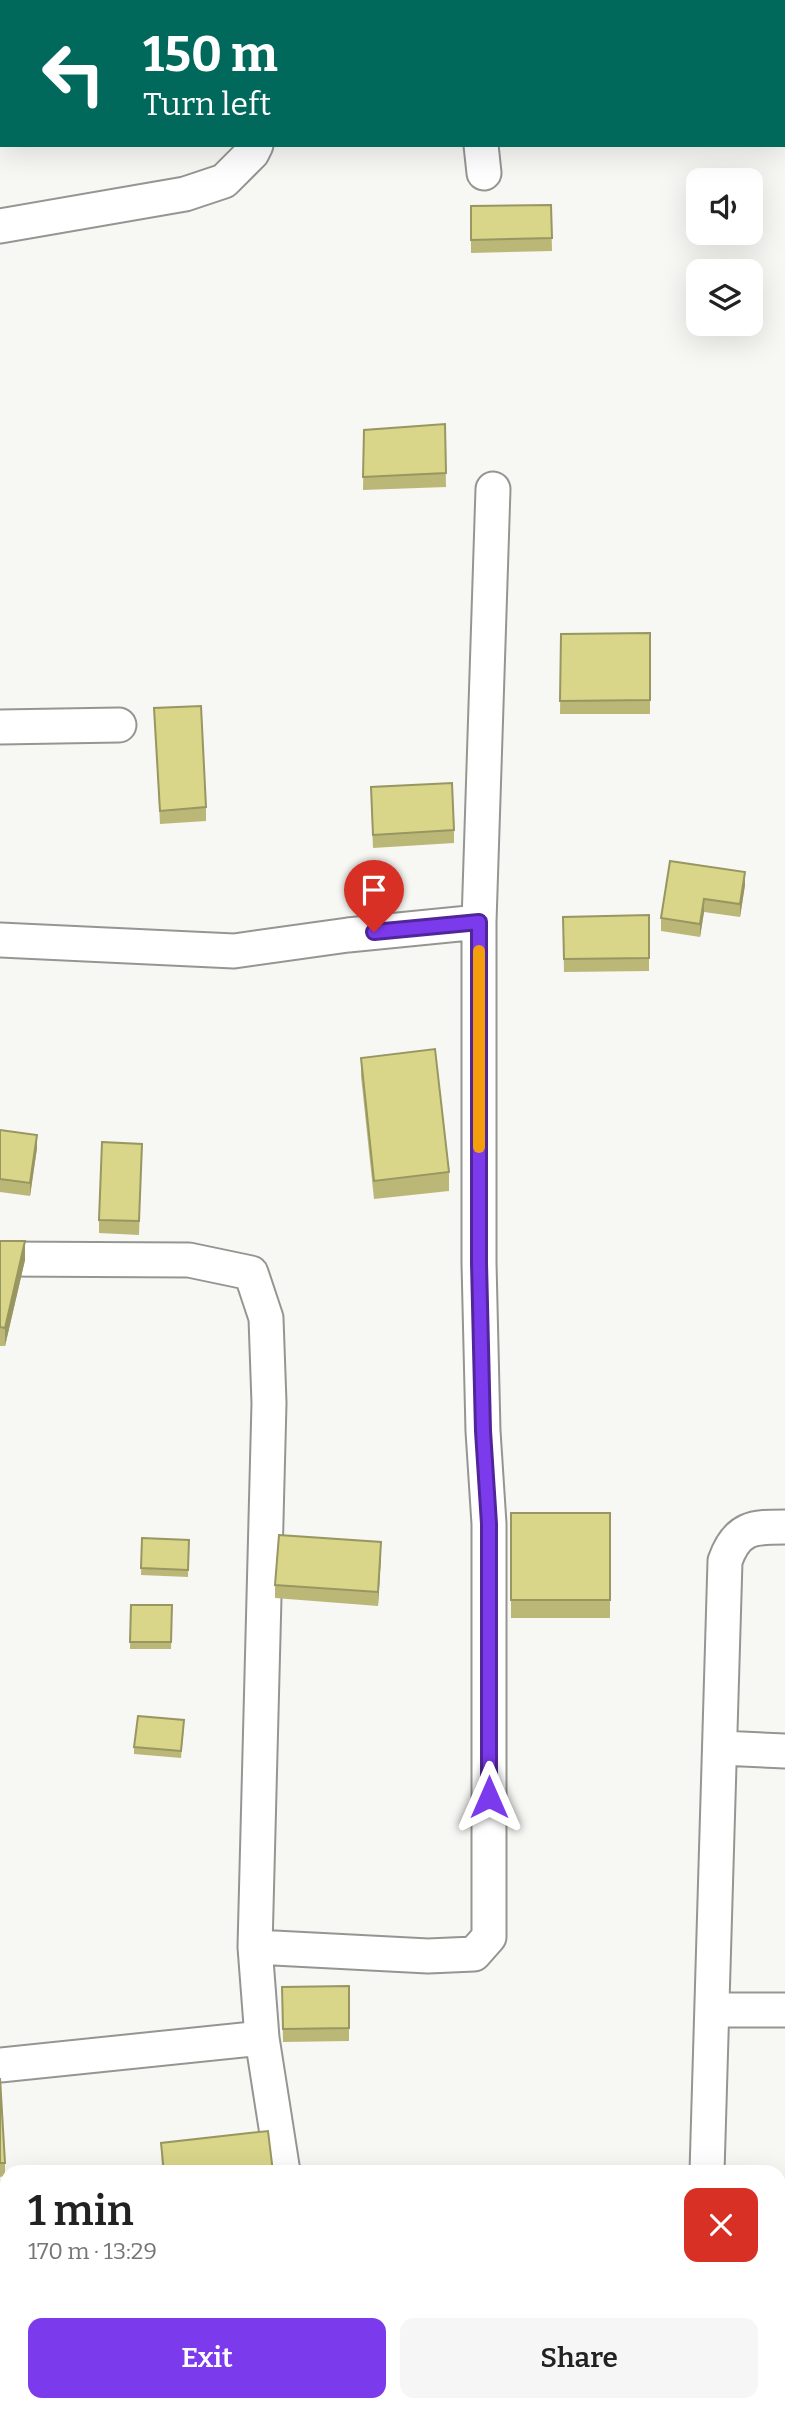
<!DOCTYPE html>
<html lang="en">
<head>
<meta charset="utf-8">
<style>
	body { margin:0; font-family:Bitter,serif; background:#f6f6f6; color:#222; height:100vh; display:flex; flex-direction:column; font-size:26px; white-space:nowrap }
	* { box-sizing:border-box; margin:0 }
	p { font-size:23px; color:#767676 }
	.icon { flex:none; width:38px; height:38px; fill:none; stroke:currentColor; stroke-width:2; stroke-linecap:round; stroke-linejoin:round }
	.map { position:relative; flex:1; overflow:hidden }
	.panel { position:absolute; left:0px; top:2165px; width:786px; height:247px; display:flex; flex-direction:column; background:#fff; border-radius:21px 21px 0 0; box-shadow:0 7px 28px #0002 }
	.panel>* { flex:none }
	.banner { position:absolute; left:0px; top:0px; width:786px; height:147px; box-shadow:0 7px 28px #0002; background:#00695c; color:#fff; overflow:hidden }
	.fabs { position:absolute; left:686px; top:168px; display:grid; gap:14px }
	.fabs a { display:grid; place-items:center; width:77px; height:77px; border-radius:14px; background:#fff; box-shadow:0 7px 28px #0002; font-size:35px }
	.pin { position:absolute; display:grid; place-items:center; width:60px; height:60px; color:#fff; margin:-72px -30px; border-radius:50% 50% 50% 0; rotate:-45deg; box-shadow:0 0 7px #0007 }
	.pin .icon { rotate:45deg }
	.me { position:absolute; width:77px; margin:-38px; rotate:0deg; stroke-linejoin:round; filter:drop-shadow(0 0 5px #0008) }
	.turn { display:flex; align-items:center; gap:24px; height:147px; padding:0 28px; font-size:32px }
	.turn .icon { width:91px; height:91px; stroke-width:2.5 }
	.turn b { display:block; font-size:49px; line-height:60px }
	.round { display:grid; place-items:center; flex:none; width:74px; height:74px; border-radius:14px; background:#f6f6f6 }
	.summary { display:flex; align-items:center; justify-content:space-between; height:119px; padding:0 28px }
	h1 { font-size:42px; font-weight:600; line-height:52px }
	.cta { display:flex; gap:14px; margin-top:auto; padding:14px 28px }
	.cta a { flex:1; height:80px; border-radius:14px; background:#7c3aed; color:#fff; font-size:28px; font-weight:600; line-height:80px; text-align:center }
	.cta a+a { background:#f6f6f6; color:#222 }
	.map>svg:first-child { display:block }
</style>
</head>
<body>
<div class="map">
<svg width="785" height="2411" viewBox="0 0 785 2411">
	<rect width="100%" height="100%" fill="#f7f7f3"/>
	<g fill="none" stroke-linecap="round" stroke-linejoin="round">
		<!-- lane casing -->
		<g stroke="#959592" stroke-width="19">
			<path id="lane" d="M0,52L2,51"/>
		</g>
		<!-- street casing -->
		<g stroke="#959592" stroke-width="37">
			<path id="street" d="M464,0L465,2
				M392,2L393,0
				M481,145L484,173
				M0,226L185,194L224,181L252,153L256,145
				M0,727L119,725
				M0,940L234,951L348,935L479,922
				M0,1259L189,1260L251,1273L266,1318L269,1403L255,1947L262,2038L283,2172
				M720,1748L785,1751
				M255,1947L428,1956L474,1954L489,1937V1524L483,1431L479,1263V922L493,489
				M713,2010H785
				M0,2065L262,2038
				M707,2172L725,1561C737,1527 753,1527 785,1527
				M779,2280L785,2281
				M0,2297L7,2295
				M702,2411V2404"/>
		</g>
		<!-- lane -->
		<use href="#lane" stroke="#fff" stroke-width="16"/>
		<!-- street -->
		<use href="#street" stroke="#fff" stroke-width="33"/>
	</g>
	<!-- wall -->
	<path fill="#bbb877" d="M551,205L552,251L471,253V206Z
		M445,424L446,487L363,490L364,430Z
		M650,633V714H560L561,634Z
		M154,708L206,807V821L160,824Z
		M371,800L454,830V843L373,848Z
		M670,861L745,885L740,917L704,912L700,937L661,931V918Z
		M649,915V971L564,972L563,917Z
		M361,1058L449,1172V1191L374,1199L361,1076Z
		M0,1130L37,1148L30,1196L0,1192Z
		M142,1144L139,1235L99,1233V1220Z
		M0,1241L25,1260L5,1346H0Z
		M511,1513H610V1618H511Z
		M142,1538L189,1540L188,1577L141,1575Z
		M381,1556L378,1606L275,1598V1585Z
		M131,1605H172L171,1649H130Z
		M184,1727L181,1758L134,1754V1747Z
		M349,1986V2041L283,2042L282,1987Z
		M0,2078L5,2163V2176L0,2177Z
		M161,2143L273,2172H162Z
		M0,2316L31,2404V2411H0Z
		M83,2404H130L83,2411Z"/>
	<!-- shaded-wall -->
	<path fill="#989661" d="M745,872V885L740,917V904Z
		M704,899V912L700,937V924Z
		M37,1135V1148L30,1196V1183Z
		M25,1241V1260L5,1346V1328Z
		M381,1542V1556L378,1606V1592Z"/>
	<!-- building -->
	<path fill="#d9d68a" stroke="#989661" stroke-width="2" d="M551,205L552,238L471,240V206Z
		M445,424L446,473L363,477L364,430Z
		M650,633V700L560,701L561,634Z
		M201,706L206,807L160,811L154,708Z
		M452,783L454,830L373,835L371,787Z
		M670,861L745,872L740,904L704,899L700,924L661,918Z
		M649,915V958L564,959L563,917Z
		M435,1049L449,1172L374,1181L361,1058Z
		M0,1130L37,1135L30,1183L0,1179Z
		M102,1142L142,1144L139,1221L99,1220Z
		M0,1241H25L5,1328L0,1327Z
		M511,1513H610V1600H511Z
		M279,1535L381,1542L378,1592L275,1585Z
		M142,1538L189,1540L188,1570L141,1568Z
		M131,1605H172L171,1642H130Z
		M138,1716L184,1720L181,1751L134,1747Z
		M349,1986V2028L283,2029L282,1987Z
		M0,2078L5,2163H0Z
		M268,2131L273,2172H164L161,2143Z
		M7,2315V2404H31V2407L0,2410V2316Z"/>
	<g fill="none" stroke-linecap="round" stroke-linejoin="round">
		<!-- route casing -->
		<g stroke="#51269a" stroke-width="18">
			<path id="route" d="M374,932L479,922V1263L483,1431L489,1524V1797"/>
		</g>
		<!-- route -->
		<use href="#route" stroke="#7c3aed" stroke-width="12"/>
		<!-- slow -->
		<path stroke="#f59e0b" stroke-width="12" d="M479,951V1147"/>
	</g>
</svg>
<div class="fabs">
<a><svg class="icon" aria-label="sound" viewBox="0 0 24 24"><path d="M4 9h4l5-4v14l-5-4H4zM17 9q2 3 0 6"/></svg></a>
<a><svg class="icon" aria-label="layers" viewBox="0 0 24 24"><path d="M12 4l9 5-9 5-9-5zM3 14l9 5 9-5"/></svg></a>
</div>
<div class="pin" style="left:374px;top:932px;background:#d93025"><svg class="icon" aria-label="arrive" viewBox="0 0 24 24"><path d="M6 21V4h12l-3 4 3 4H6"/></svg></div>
<svg class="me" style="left:489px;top:1797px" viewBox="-20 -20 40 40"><path d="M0-17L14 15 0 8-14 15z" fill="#7c3aed" stroke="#fff" stroke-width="4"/></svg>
<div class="banner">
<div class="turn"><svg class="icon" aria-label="left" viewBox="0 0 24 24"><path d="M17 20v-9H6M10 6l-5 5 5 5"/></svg><div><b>150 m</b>Turn left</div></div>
</div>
<section class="panel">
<div class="summary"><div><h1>1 min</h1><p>170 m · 13:29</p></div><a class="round" style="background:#d93025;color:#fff"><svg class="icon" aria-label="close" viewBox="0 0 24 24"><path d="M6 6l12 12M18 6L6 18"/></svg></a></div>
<div class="cta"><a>Exit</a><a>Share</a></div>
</section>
</div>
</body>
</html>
